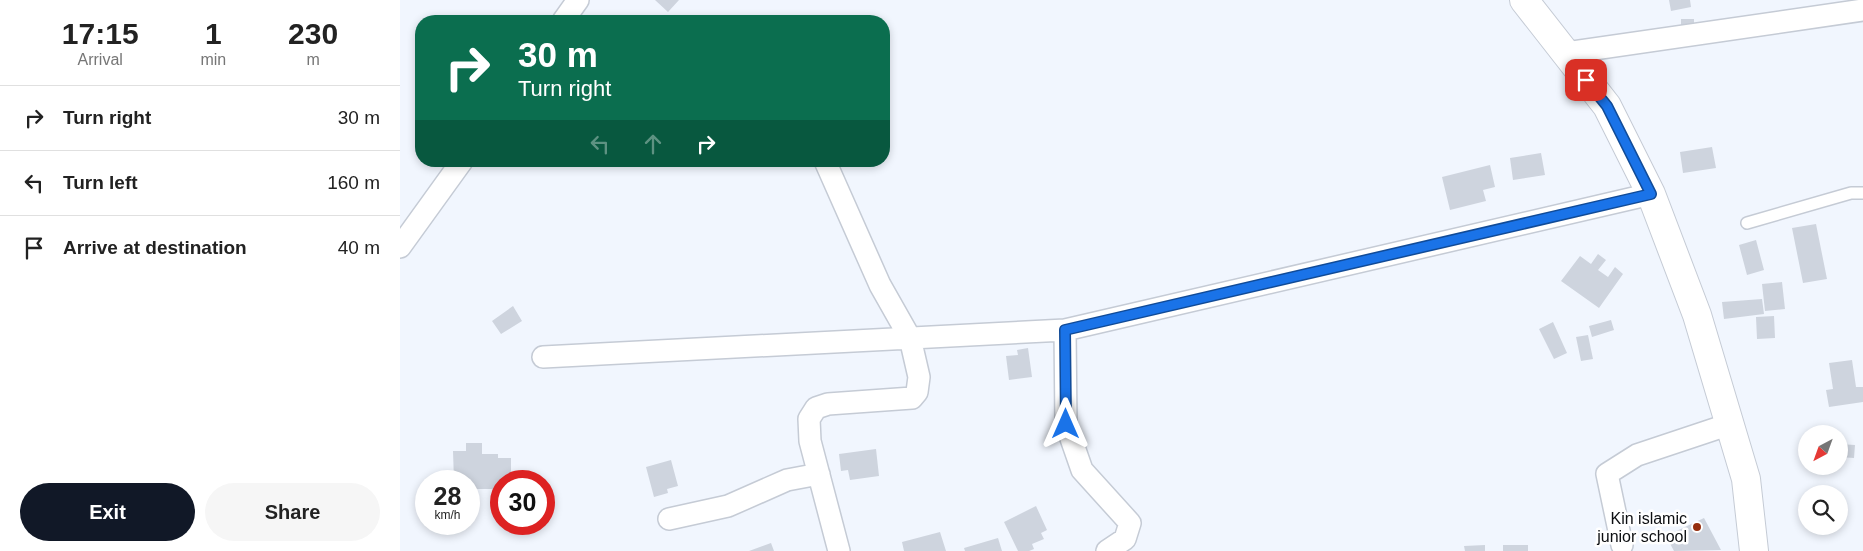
<!DOCTYPE html>
<html lang="en">
<head>
<meta charset="utf-8">
<style>
	body { margin:0; font-family:Arial,sans-serif; background:#f6f6f6; color:#222; height:100vh; display:flex; flex-direction:column; font-size:19px; white-space:nowrap }
	* { box-sizing:border-box; margin:0 }
	p { font-size:16px; color:#767676 }
	.icon { flex:none; width:28px; height:28px; fill:none; stroke:currentColor; stroke-width:2; stroke-linecap:round; stroke-linejoin:round }
	.map { position:relative; flex:1; overflow:hidden }
	.details { display:flex; flex-direction:column; background:#fff; width:400px }
	.details>* { flex:none }
	.banner { position:absolute; left:15px; top:15px; width:475px; height:152px; border-radius:20px; box-shadow:0 2px 8px #0003; background:#0b6e4f; color:#fff; overflow:hidden }
	.needle { width:32px; rotate:221deg }
	.tools { position:absolute; left:1398px; top:425px; display:grid; gap:10px }
	.tools a { display:grid; place-items:center; width:50px; height:50px; border-radius:50%; background:#fff; box-shadow:0 2px 8px #0003; font-size:25px }
	.speed { position:absolute; left:15px; top:470px; display:flex; gap:10px; font-size:25px; font-weight:700; text-align:center }
	.speed>* { display:grid; place-content:center; width:65px; height:65px; border-radius:50%; background:#fff; box-shadow:0 2px 8px #0003; line-height:1 }
	.speed small { font-size:12px; font-weight:400 }
	.speed .limit { border:8px solid #d22; background:#fff; color:#111 }
	.pin { position:absolute; display:grid; place-items:center; width:42px; height:42px; color:#fff; margin:-21px; border-radius:10px; box-shadow:0 2px 8px #0006 }
	.me { position:absolute; width:55px; margin:-28px; rotate:0deg; stroke-linejoin:round; filter:drop-shadow(0 0 4px #0008) }
	.turn { display:flex; align-items:center; gap:18px; height:105px; padding:0 20px; font-size:22px }
	.turn .icon { width:65px; height:65px; stroke-width:2.5 }
	.turn b { display:block; font-size:35px; line-height:42px }
	.lanes { display:flex; align-items:center; height:48px; padding:0 20px; background:#0003; justify-content:center; gap:25px; direction:ltr }
	.lanes .off { opacity:.35 }
	.eta { display:flex; justify-content:space-evenly; align-items:center; height:85px; text-align:center }
	.eta b { font-size:30px; font-weight:700; line-height:35px }
	.action { display:flex; gap:10px; margin-top:auto; padding:10px 20px }
	.action a { flex:1; height:58px; border-radius:30px; background:#111827; color:#fff; font-size:20px; font-weight:700; line-height:58px; text-align:center }
	.action a+a { background:#f6f6f6; color:#222 }
	ul { padding:0; list-style:none }
	li { display:flex; align-items:center; gap:15px; height:65px; padding:0 20px; border-top:1px solid #e0e0e0 }
	li div { flex:1 }
	li b { display:block; font-size:19px }
	li em { font-style:normal }
	main { display:flex; flex:1; min-height:0 }
	.map>svg:first-child { display:block }
</style>
</head>
<body>
<main>
<section class="details">
<div class="eta">
<div><b>17:15</b><p>Arrival</p></div>
<div><b>1</b><p>min</p></div>
<div><b>230</b><p>m</p></div>
</div>
<ul>
<li><svg class="icon" aria-label="right" viewBox="0 0 24 24"><path d="M7 20v-9h11M14 6l5 5-5 5"/></svg><div><b>Turn right</b></div><em>30 m</em></li>
<li><svg class="icon" aria-label="left" viewBox="0 0 24 24"><path d="M17 20v-9H6M10 6l-5 5 5 5"/></svg><div><b>Turn left</b></div><em>160 m</em></li>
<li><svg class="icon" aria-label="arrive" viewBox="0 0 24 24"><path d="M6 21V4h12l-3 4 3 4H6"/></svg><div><b>Arrive at destination</b></div><em>40 m</em></li>
</ul>
<div class="action"><a>Exit</a><a>Share</a></div>
</section>
<div class="map">
<svg width="1463" height="551" viewBox="0 0 1463 551">
	<rect width="100%" height="100%" fill="#f1f6fe"/>
	<!-- building -->
	<path fill="#ced4de" d="M255,0H279L268,12Z
		M1269,0H1290L1291,7L1271,11Z
		M1281,19H1294V30H1281Z
		M1312,147L1316,168L1283,173L1280,152Z
		M1141,153L1145,175L1113,180L1110,158Z
		M1090,165L1095,187L1083,190L1086,201L1050,210L1042,177Z
		M1416,224L1427,279L1403,283L1392,228Z
		M1356,240L1364,270L1347,275L1339,245Z
		M1198,254L1206,260L1198,270L1208,277L1215,267L1223,274L1199,308L1161,281L1180,256L1191,264Z
		M1382,282L1385,309L1365,311L1362,284Z
		M1362,299L1364,314L1324,319L1322,302Z
		M113,306L122,321L101,334L92,321Z
		M1374,316L1375,338L1357,339L1356,317Z
		M1211,320L1214,330L1192,337L1189,326Z
		M1153,322L1167,353L1154,359L1139,329Z
		M1188,335L1193,359L1181,361L1176,337Z
		M628,348L632,377L609,380L606,356L618,355L617,350Z
		M1452,360L1456,387H1463V402L1429,407L1426,390L1433,389L1429,363Z
		M66,443H82V454H98V458H111V481H101V489H69V481H54L53,451H66Z
		M1439,444L1455,445L1454,458L1439,457Z
		M476,449L479,476L450,480L448,470L441,471L439,454Z
		M271,460L278,486L267,489L268,493L254,497L246,467Z
		M636,506L647,530L641,533L644,539L632,544L634,549L629,551H618L604,522Z
		M1304,518L1321,550L1274,551L1266,536Z
		M540,532L546,551H504L502,542Z
		M598,538L602,551H565L564,548Z
		M371,543L374,551H349Z
		M1085,545V551H1065L1064,546Z
		M1103,545H1128V551H1103Z"/>
	<g fill="none" stroke-linecap="round" stroke-linejoin="round">
		<!-- lane casing -->
		<g stroke="#c5cbd5" stroke-width="14">
			<path id="lane" d="M1347,223L1451,193H1463"/>
		</g>
		<!-- street casing -->
		<g stroke="#c5cbd5" stroke-width="24">
			<path id="street" d="M163,21L178,0
				M1166,53L1463,10
				M425,161L480,285L510,338L519,377L517,392L512,398L428,404L416,408L409,419L410,441L439,551
				M0,247L62,161
				M665,330L666,424L682,470L730,523L725,539L707,551
				M143,357L665,330L1251,194
				M269,519L328,506L387,480L419,474
				M1222,545L1207,474L1237,455L1330,424"/>
		</g>
		<!-- secondary casing -->
		<g stroke="#c5cbd5" stroke-width="30">
			<path id="secondary" d="M1124,0L1207,106L1251,194L1297,315L1346,479L1354,551"/>
		</g>
		<!-- lane -->
		<use href="#lane" stroke="#fff" stroke-width="11"/>
		<!-- street -->
		<use href="#street" stroke="#fff" stroke-width="21"/>
		<!-- secondary -->
		<use href="#secondary" stroke="#fff" stroke-width="28"/>
	</g>
	<g fill="none" stroke-linecap="round" stroke-linejoin="round">
		<!-- route casing -->
		<g stroke="#114b97" stroke-width="12">
			<path id="route" d="M666,424L665,330L1251,194L1207,106L1186,80"/>
		</g>
		<!-- route -->
		<use href="#route" stroke="#1a73e8" stroke-width="9"/>
	</g>
	<!-- markers -->
	<circle fill="#952d0e" stroke="#fff" stroke-width="2" cx="1297" cy="527" r="5"/>
	<g text-anchor="middle" stroke-width="5" stroke-linejoin="round" paint-order="stroke">
		<!-- poi labels -->
		<g font-size="16" fill="#0c0e11" stroke="#fff" text-anchor="end">
			<text x="1287" y="524">Kin islamic<tspan x="1287" dy="18">junior school</tspan></text>
		</g>
	</g>
</svg>
<div class="tools">
<a><svg class="needle" viewBox="-14 -14 28 28"><path d="M0-13l5 13h-10z" fill="#e53935"/><path d="M0 13l5-13h-10z" fill="#767676"/></svg></a>
<a><svg class="icon" aria-label="search" viewBox="0 0 24 24"><circle cx="10" cy="10" r="6"/><path d="M15 15l6 6"/></svg></a>
</div>
<div class="speed"><div>28<small>km/h</small></div><div class="limit">30</div></div>
<div class="pin" style="left:1186px;top:80px;background:#d93025"><svg class="icon" aria-label="arrive" viewBox="0 0 24 24"><path d="M6 21V4h12l-3 4 3 4H6"/></svg></div>
<svg class="me" style="left:666px;top:424px" viewBox="-20 -20 40 40"><path d="M0-17L14 15 0 8-14 15z" fill="#1a73e8" stroke="#fff" stroke-width="4"/></svg>
<div class="banner">
<div class="turn"><svg class="icon" aria-label="right" viewBox="0 0 24 24"><path d="M7 20v-9h11M14 6l5 5-5 5"/></svg><div><b>30 m</b>Turn right</div></div>
<div class="lanes"><svg class="icon off" aria-label="left" viewBox="0 0 24 24"><path d="M17 20v-9H6M10 6l-5 5 5 5"/></svg><svg class="icon off" aria-label="ahead" viewBox="0 0 24 24"><path d="M12 20V5M6 11l6-6 6 6"/></svg><svg class="icon" aria-label="right" viewBox="0 0 24 24"><path d="M7 20v-9h11M14 6l5 5-5 5"/></svg></div>
</div>
</div>
</main>
</body>
</html>
